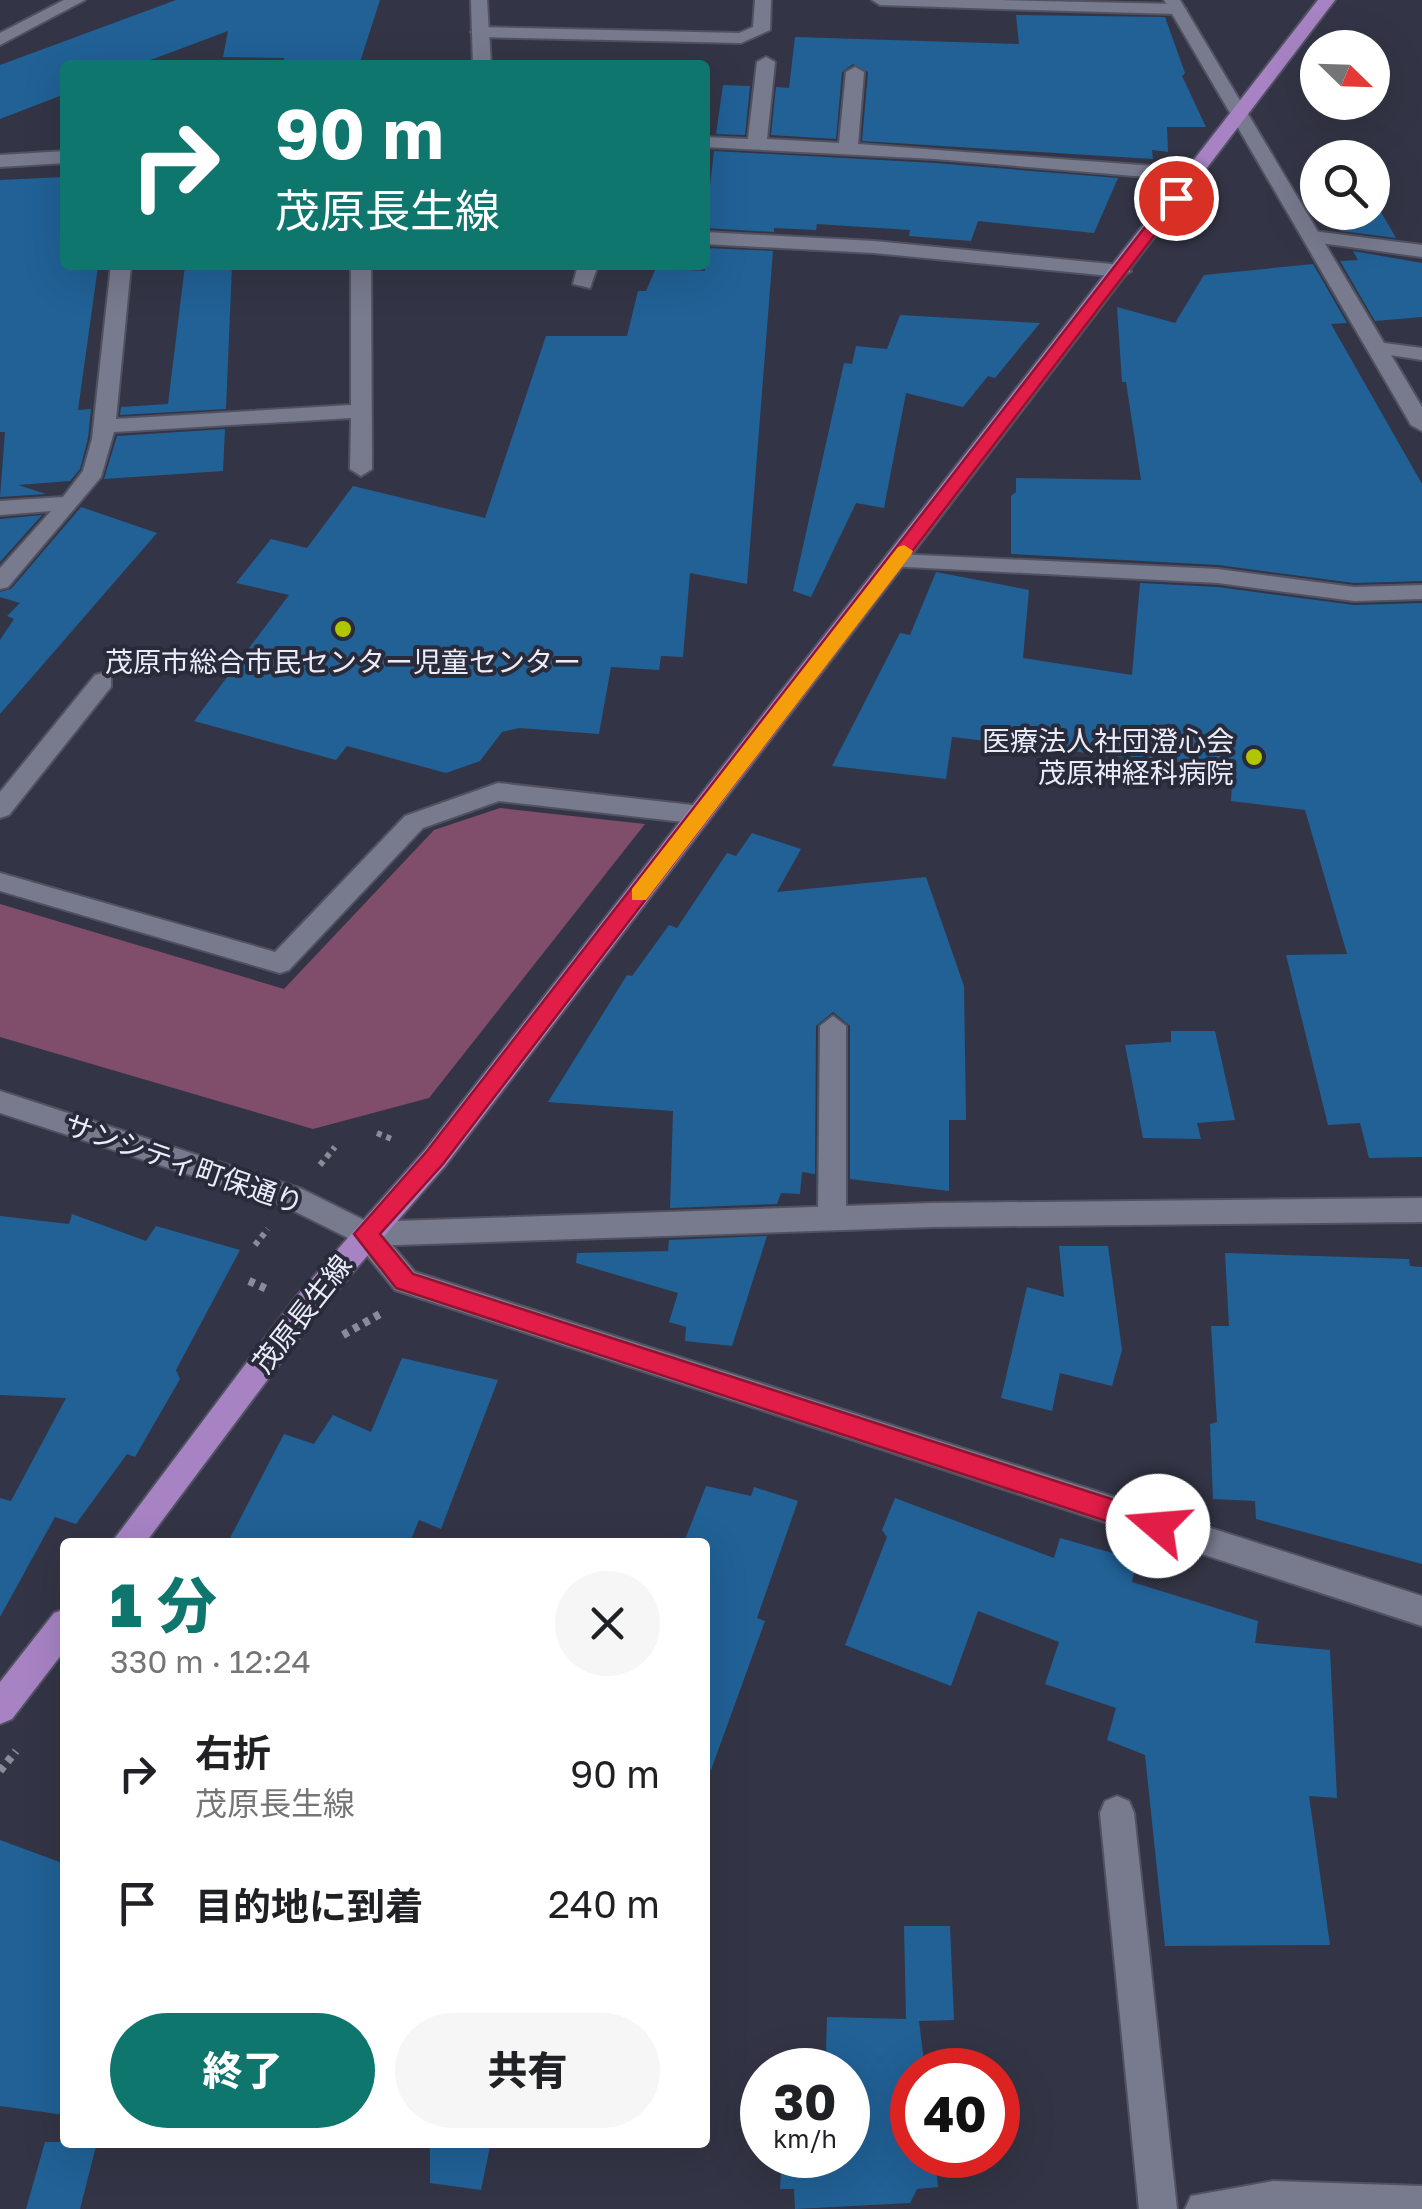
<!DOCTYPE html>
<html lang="ja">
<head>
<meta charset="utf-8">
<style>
	body { margin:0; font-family:"Golos Text","Noto Sans JP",sans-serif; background:#f6f6f6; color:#202124; height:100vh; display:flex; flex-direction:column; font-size:38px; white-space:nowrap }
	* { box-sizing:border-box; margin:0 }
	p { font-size:32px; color:#757577 }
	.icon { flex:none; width:55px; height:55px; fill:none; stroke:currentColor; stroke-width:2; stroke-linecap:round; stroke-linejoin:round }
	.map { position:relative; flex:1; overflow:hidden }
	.side { position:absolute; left:60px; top:1538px; width:650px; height:610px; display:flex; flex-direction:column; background:#fff; border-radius:10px; box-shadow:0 10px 40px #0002 }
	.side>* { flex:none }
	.banner { position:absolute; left:60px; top:60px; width:650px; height:210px; border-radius:10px; box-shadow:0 10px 40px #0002; background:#0f766e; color:#fff; overflow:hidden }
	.needle { width:65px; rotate:113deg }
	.buttons { position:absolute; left:1300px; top:30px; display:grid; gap:20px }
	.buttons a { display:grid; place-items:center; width:90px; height:90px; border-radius:50%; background:#fff; box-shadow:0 10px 40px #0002; font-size:50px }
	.speed { position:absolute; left:740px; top:2048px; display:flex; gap:20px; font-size:50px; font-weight:700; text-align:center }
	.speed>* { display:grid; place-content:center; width:130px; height:130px; border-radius:50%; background:#fff; box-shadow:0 10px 40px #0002; line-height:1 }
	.speed small { font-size:25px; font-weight:400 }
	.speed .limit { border:15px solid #d22; background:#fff; color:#111 }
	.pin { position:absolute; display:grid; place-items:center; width:85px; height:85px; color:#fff; margin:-42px; border:5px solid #fff; border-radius:50%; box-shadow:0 2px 10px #0007 }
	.me { position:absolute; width:110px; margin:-55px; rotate:288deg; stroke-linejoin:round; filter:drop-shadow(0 0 8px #0008) }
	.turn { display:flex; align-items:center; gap:35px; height:210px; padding:0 50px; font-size:45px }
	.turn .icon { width:130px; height:130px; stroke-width:2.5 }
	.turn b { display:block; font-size:70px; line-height:85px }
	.round { display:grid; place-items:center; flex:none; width:105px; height:105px; border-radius:52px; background:#f6f6f6 }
	.head { display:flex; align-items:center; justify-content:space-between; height:170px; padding:0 50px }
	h1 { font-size:60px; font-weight:800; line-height:75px; color:#0f766e }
	.action { display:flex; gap:20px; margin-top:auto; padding:20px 50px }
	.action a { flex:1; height:115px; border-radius:60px; background:#0f766e; color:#fff; font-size:40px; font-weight:800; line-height:115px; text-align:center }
	.action a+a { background:#f6f6f6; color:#202124 }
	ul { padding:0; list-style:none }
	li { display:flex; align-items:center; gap:30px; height:130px; padding:0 50px }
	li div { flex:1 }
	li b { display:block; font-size:38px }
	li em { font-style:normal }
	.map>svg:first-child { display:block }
</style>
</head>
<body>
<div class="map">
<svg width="1422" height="2209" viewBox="0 0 1422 2209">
	<rect width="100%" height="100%" fill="#333546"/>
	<!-- green -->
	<path fill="#804e6b" d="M500,808L645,824L429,1098L313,1129L0,1037V904L284,989L434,830Z"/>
	<!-- building -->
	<path fill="#216196" d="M176,0H380L359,65H285L284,58L223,57L228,31L137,65H65V94L0,119V65Z
		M1016,15L1165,17L1185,73L1182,76L1206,127H1167L1168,152L1152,150L1153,159L862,141L868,72L853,64L842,72L836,139L771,135L776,87L789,88L795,37L1019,44Z
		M723,85L750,86L745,135L716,134Z
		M714,151L935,163L1118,178L1094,233L978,221L971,241L909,236L910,230L817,224L816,230L774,228V232L705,228Z
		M65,177V267L98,266L78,410L91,409L88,438L80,469L70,481L18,485L46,494L0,497L5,432H0V180Z
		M1331,212H1381L1396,238L1341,231Z
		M705,248L773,251L747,584L690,573L683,657L661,656L659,670L611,667L599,734L519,728L502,732L480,761L446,773L347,746L336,760L194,721L289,595L236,583L271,539L307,548L353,486L485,518L546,336H627L638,291H646L656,268L705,271Z
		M1353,251L1422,263V317L1375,321L1340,261L1358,260Z
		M1313,264L1347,323L1331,324L1422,484V581L1354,583L1218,565L1011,554V496L1016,492V478L1141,480L1126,382H1122L1117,307L1175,323L1204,275Z
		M185,265H232L226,409L120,415L121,407L168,404Z
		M900,315L1040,323L995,378L988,376L963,407L906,393L884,508L856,503L811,597L793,591L844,363L852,364L856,346L887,349Z
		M225,429L223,471L104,479L117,436Z
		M81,507L157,533L0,714V640L14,619L7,616L20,603L0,597V592L11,589Z
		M42,515L0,562V519Z
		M936,572L1029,590L1023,658L1132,675L1140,583L1218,587L1354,605L1422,603V1157L1369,1158L1360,1123L1328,1125L1286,955L1347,954L1305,810L1231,801L1232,782L1188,776V765L952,737L946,779L832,766L900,633L910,635Z
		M752,833L801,849L777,892L926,877L964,986L966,1120H949V1191L850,1179V1026L833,1012L816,1026L815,1174L802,1172L800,1194L781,1193L777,1204L670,1208L673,1111L548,1102L627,975L632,976L669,925L677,928L727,853L736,856Z
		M1171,1031H1215L1235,1120L1197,1123L1201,1139L1143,1138L1125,1045L1171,1042Z
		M72,1214L146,1241L156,1226L240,1250L176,1370L180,1379L135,1457L127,1454L76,1524L55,1517L0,1617V1498L11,1501L66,1398L0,1395V1216L69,1224Z
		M767,1236L732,1346L685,1341L686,1327L669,1322L678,1293L576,1263L577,1253L668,1251L669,1240Z
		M1059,1246H1108L1122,1350L1112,1386L1060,1373L1052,1411L1001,1398L1027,1287L1064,1297Z
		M1225,1253L1409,1259L1410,1266L1422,1267V1564L1256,1519L1255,1501L1213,1499L1210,1424L1217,1422L1211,1326H1229Z
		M402,1358L498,1380L441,1529L419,1520L410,1542H228L284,1434L314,1444L333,1415L371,1432Z
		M706,1486L751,1496L754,1487L798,1501L757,1618L765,1621L711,1770L705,1769V1542H684Z
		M895,1498L1054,1558L1060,1538L1137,1560L1132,1582L1258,1621L1255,1643L1330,1650L1337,1798L1309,1796L1330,1945L1165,1946L1145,1755L1107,1740L1116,1708L1045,1684L1059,1642L978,1611L951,1686L845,1645L887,1537L882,1530Z
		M0,1840L65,1864V2115L0,2106Z
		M904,1926H950L954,2020L919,2021L925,2070H912V2155H935L938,2187L917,2189L910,2203L795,2209L794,2189H780L782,2155H848V2070H786L787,2053L826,2054L827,2017L906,2019Z
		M45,2142H97L80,2209H26Z
		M430,2142H491L481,2190L430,2183Z"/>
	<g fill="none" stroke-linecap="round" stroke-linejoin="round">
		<!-- service casing -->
		<g stroke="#515261" stroke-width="4">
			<path id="service" d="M471,0H487L491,65H473Z
				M994,0L1177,4L1186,9L1177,14L1000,9L994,8Z
				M766,57L775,62L767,139L839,143L846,72L855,67L864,72L858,144L1194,169L1203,175L1194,181L935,159L705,147V137L748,139L757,62Z
				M578,265H598L590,288L573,284Z
				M1377,342L1422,348V360L1370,352L1367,348Z
				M896,554L1218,569L1354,587L1422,585V599L1354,601L1218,583L888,566V556Z
				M498,783L701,806L713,815L701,824L499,801L423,828L289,970L280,973L0,891V873L275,952L405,816Z
				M833,1016L846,1026V1218L842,1226H822L818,1218L820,1026Z"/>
		</g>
		<!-- minor casing -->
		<g stroke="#515261" stroke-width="4">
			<path id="minor" d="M64,0H85L0,45V33Z
				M755,0H771L770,30L741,43L480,37L471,32L480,27L739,33L753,27Z
				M872,0H1004L1008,4L1000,9L880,5Z
				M65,151V163L0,167V155Z
				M1313,231L1422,245V257L1306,241L1303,237Z
				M705,232L874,241L1121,265L1131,271L1121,277L874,253L705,244Z
				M111,265H131L116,419L351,405V265H371L372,469L361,476L350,469L351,418L114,432L101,477L8,587L0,589V568L51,511L0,515V501L63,497L83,471L92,439Z
				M103,673L111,675V687L9,815L0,818V792L95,675Z
				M1422,1198V1222L932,1227L366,1246L356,1242L352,1234L356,1226L366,1222L932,1203Z
				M1117,1796L1129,1801L1134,1813L1177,2209H1139L1100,1813L1105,1801Z
				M1273,2181L1422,2186V2209H1185L1191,2196Z"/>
		</g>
		<!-- tertiary casing -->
		<g stroke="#515261" stroke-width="4">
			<path id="tertiary" d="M1164,0H1180L1248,114L1245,118H1233Z
				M0,1091L302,1189L376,1226L415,1272L1422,1596V1626L395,1290L356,1242L282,1205L0,1113Z"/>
		</g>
		<!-- secondary casing -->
		<g stroke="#515261" stroke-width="4">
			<path id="secondary" d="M1239,109L1248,114L1422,407V431L1411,425L1230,114Z"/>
		</g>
		<!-- primary casing -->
		<g stroke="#515261" stroke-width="4">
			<path id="primary" d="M1318,0H1335L445,1166L316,1315L146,1542H112L296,1297L425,1150Z
				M65,1609V1650L12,1719L0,1724V1682L54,1613Z"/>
		</g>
		<!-- path-far1 -->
		<path stroke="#8a8c9a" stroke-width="6" stroke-dasharray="5 5" stroke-linecap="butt" d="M377,1133L394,1140
			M320,1165L335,1147
			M255,1245L268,1229"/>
		<!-- path -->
		<path stroke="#8a8c9a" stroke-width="8" stroke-dasharray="6 6" stroke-linecap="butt" d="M249,1281L267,1289
			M343,1335L380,1314
			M0,1771L16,1751"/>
		<!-- service -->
		<use href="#service" fill="#787b8e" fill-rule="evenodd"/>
		<!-- minor -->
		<use href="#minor" fill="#787b8e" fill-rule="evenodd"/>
		<!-- tertiary -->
		<use href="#tertiary" fill="#787b8e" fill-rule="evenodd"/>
		<!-- secondary -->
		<use href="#secondary" fill="#787b8e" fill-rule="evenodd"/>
		<!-- primary -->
		<use href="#primary" fill="#a783c4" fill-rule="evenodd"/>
	</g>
	<!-- route -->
	<path fill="#e11d48" stroke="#92132f" stroke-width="2.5" d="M1170,195L1183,198L443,1164L380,1234L413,1274L1158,1514L1167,1517L1171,1526L1167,1534L1158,1538L396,1288L354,1234L427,1151Z"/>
	<!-- slow -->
	<path fill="#f59e0b" d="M904,545L913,551L911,555L646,900H632V889L898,547Z"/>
	<!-- markers -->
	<g fill="#b1c500" stroke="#292b3b" stroke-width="4">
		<circle cx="343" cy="629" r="10"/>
		<circle cx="1254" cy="757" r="10"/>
	</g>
	<g text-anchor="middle" stroke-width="8" stroke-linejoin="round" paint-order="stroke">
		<!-- poi labels -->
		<g font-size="28" fill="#eaecf7" stroke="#292b3b">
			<text x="343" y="672">茂原市総合市民センター児童センター</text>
			<text x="1234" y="751" text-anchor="end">医療法人社団澄心会<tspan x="1234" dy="32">茂原神経科病院</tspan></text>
		</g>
		<!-- street labels -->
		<g font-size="28" fill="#eaecf7" stroke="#292b3b">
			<text transform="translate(184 1164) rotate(19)" y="10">サンシティ町保通り</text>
			<text transform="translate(302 1314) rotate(-52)" y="10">茂原長生線</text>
		</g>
	</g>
</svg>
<div class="buttons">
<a><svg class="needle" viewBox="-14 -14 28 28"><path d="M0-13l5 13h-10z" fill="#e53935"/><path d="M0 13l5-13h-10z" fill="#757577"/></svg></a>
<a><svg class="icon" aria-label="search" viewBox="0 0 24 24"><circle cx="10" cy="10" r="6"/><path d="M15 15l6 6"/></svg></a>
</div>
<div class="speed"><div>30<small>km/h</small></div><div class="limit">40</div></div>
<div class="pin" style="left:1176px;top:198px;background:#d93025"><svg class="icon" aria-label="arrive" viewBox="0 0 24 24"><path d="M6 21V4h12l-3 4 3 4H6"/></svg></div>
<svg class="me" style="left:1158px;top:1526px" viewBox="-20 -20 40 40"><circle r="19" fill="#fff"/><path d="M0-13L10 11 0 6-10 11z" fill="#e11d48"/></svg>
<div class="banner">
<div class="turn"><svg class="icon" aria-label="right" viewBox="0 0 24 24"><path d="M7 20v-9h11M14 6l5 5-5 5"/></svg><div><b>90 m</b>茂原長生線</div></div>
</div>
<section class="side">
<div class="head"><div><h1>1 分</h1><p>330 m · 12:24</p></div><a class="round"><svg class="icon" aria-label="close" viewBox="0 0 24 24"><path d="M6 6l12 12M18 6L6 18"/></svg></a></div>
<ul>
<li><svg class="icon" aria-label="right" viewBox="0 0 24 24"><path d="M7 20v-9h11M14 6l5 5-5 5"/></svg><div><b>右折</b><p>茂原長生線</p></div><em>90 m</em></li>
<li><svg class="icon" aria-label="arrive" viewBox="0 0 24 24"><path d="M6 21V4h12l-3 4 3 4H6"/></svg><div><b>目的地に到着</b></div><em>240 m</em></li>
</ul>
<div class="action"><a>終了</a><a>共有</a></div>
</section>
</div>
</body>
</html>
